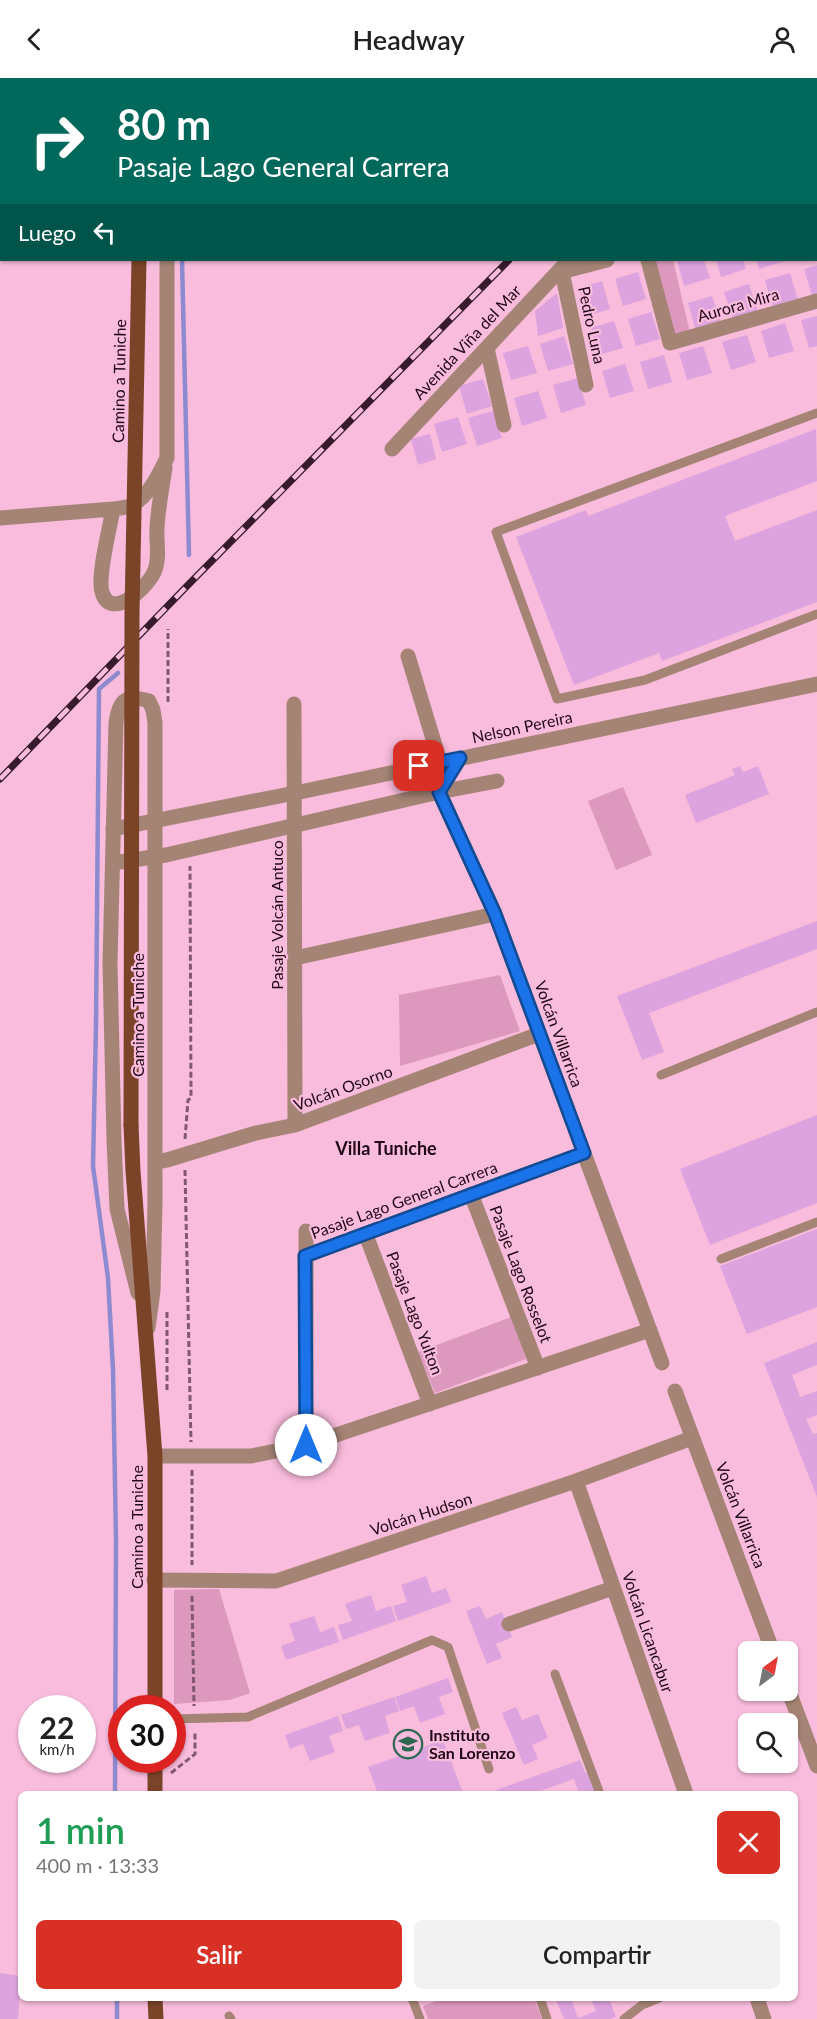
<!DOCTYPE html>
<html lang="es">
<head>
<meta charset="utf-8">
<style>
	body { margin:0; font-family:Lato,sans-serif; background:#f2f2f2; color:#222; height:100vh; display:flex; flex-direction:column; font-size:22px; white-space:nowrap }
	* { box-sizing:border-box; margin:0 }
	p { font-size:20px; color:#767676 }
	.icon { flex:none; width:33px; height:33px; fill:none; stroke:currentColor; stroke-width:2; stroke-linecap:round; stroke-linejoin:round }
	.map { position:relative; flex:1; overflow:hidden }
	.sheet { position:absolute; left:18px; top:1713px; width:780px; height:210px; display:flex; flex-direction:column; background:#fff; border-radius:9px; box-shadow:0 2px 4px #0004 }
	.sheet>* { flex:none }
	.banner { position:absolute; left:0px; top:0px; width:818px; height:183px; box-shadow:0 2px 4px #0004; background:#00695c; color:#fff; overflow:hidden }
	.needle { width:39px; rotate:32deg }
	.controls { position:absolute; left:738px; top:1563px; display:grid; gap:12px }
	.controls a { display:grid; place-items:center; width:60px; height:60px; border-radius:9px; background:#fff; box-shadow:0 2px 4px #0004; font-size:30px }
	.speed { position:absolute; left:18px; top:1617px; display:flex; gap:12px; font-size:30px; font-weight:700; text-align:center }
	.speed>* { display:grid; place-content:center; width:78px; height:78px; border-radius:50%; background:#fff; box-shadow:0 2px 4px #0004; line-height:1 }
	.speed small { font-size:15px; font-weight:400 }
	.speed .limit { border:9px solid #d22; background:#fff; color:#111 }
	.pin { position:absolute; display:grid; place-items:center; width:51px; height:51px; color:#fff; margin:-26px; border-radius:12px; box-shadow:0 3px 9px #0006 }
	.me { position:absolute; width:66px; margin:-33px; rotate:0deg; stroke-linejoin:round; filter:drop-shadow(0 0 4px #0008) }
	.turn { display:flex; align-items:center; gap:21px; height:126px; padding:0 18px; font-size:27px }
	.turn .icon { width:78px; height:78px; stroke-width:2.5 }
	.turn b { display:block; font-size:42px; line-height:51px }
	.then { display:flex; align-items:center; height:57px; padding:0 18px; background:#0003; gap:12px; font-size:22px }
	.round { display:grid; place-items:center; flex:none; width:63px; height:63px; border-radius:9px; background:#f2f2f2 }
	.headline { display:flex; align-items:center; justify-content:space-between; height:102px; padding:0 18px }
	h1 { font-size:36px; font-weight:600; line-height:45px; color:#1e9e55 }
	.action { display:flex; gap:12px; margin-top:auto; padding:12px 18px }
	.action a { flex:1; height:69px; border-radius:9px; background:#d93025; color:#fff; font-size:24px; font-weight:600; line-height:69px; text-align:center }
	.action a+a { background:#f2f2f2; color:#222 }
	header { display:flex; justify-content:space-between; align-items:center; height:78px; padding:0 18px; background:#fff; font-size:27px; font-weight:600 }
	.map>svg:first-child { display:block }
</style>
</head>
<body>
<header><svg class="icon" aria-label="back" viewBox="0 0 24 24"><path d="M15 5l-7 7 7 7"/></svg>Headway<svg class="icon" aria-label="person" viewBox="0 0 24 24"><circle cx="12" cy="8" r="4"/><path d="M4 21q1-7 8-7t8 7"/></svg></header>
<div class="map">
<svg width="817" height="1941" viewBox="0 0 817 1941">
	<rect width="100%" height="100%" fill="#f9bcdc"/>
	<!-- green -->
	<path fill="#dd98be" d="M648,182H673L691,259L670,265Z
		M623,709L652,777L616,792L588,723Z
		M500,897L520,953L400,988L399,917Z
		M511,1239L526,1281L435,1315L418,1274Z
		M219,1511L250,1615L230,1622L174,1626V1512Z
		M445,1920H534L542,1941H428L423,1928Z"/>
	<g fill="none" stroke-linecap="round" stroke-linejoin="round">
		<!-- stream -->
		<path stroke="#8e8acf" stroke-width="4.5" d="M182,182L189,477
			M115,1716L116,1461L113,1292L108,1200L93,1088L96,946L99,611L118,595
			M117,1920V1941"/>
	</g>
	<!-- building -->
	<path fill="#dda3de" d="M677,182H704L710,200L684,208Z
		M716,182H743L746,191L721,199Z
		M757,182H788L759,191Z
		M817,187V217L812,218L804,191Z
		M638,194L646,221L623,228L615,201Z
		M790,195L798,222L773,230L765,202Z
		M602,203L610,231L587,238L579,210Z
		M749,206L758,234L733,241L724,214Z
		M557,215L563,250L538,258L535,233Z
		M712,218L721,245L696,253L688,225Z
		M651,234L660,261L636,268L628,241Z
		M817,238V268L809,270L801,242Z
		M614,243L623,270L599,277L591,250Z
		M785,245L794,273L769,280L761,253Z
		M747,257L756,284L731,292L722,264Z
		M564,258L573,286L548,293L540,266Z
		M528,268L537,295L511,302L503,275Z
		M703,268L712,295L687,302L679,275Z
		M664,277L672,304L648,311L640,284Z
		M625,286L634,313L610,320L602,293Z
		M578,300L586,327L561,335L553,307Z
		M483,301L492,328L467,336L459,308Z
		M538,313L547,340L522,348L514,320Z
		M493,333L502,360L477,368L468,340Z
		M458,339L467,366L442,374L434,346Z
		M816,351L817,403L725,438L735,463L817,432V524L662,583L659,575L574,607L516,459L586,432L588,438Z
		M430,356L436,381L418,387L411,361Z
		M740,688L743,694L758,688L769,716L696,745L685,717L735,697L732,691Z
		M817,843V871L649,935L664,974L642,982L617,918Z
		M817,1037V1125L710,1167L680,1091Z
		M817,1151V1229L747,1256L720,1188Z
		M817,1264V1287L792,1297L800,1319L817,1313V1337L806,1341L813,1356L817,1355V1419L764,1285Z
		M426,1498L432,1515L446,1510L451,1524L398,1543L393,1528L407,1524L401,1507Z
		M371,1517L376,1533L391,1528L396,1543L343,1562L338,1547L352,1543L345,1526Z
		M480,1528L486,1541L502,1534L512,1559L496,1566L502,1580L487,1586L466,1533Z
		M314,1538L320,1554L334,1549L339,1564L286,1582L281,1568L295,1563L289,1546Z
		M448,1600L453,1614L439,1619L445,1636L420,1645L414,1628L400,1633L395,1619Z
		M394,1619L399,1633L385,1638L390,1655L365,1663L359,1647L346,1651L341,1637Z
		M516,1629L522,1642L538,1636L548,1660L532,1667L538,1681L524,1687L502,1635Z
		M338,1638L343,1653L329,1658L335,1674L310,1683L303,1666L290,1671L285,1657Z
		M443,1662L463,1715L378,1716L368,1689Z
		M580,1682L585,1695L589,1694L596,1713L592,1716H579L574,1701L532,1716H498L496,1712Z
		M0,1895L21,1898L18,1941H0Z
		M555,1920H571L578,1940L596,1933L591,1920H609L616,1939L610,1941H564Z"/>
	<g fill="none" stroke-linecap="round" stroke-linejoin="round">
		<!-- path -->
		<path stroke="#825870" stroke-width="3" stroke-dasharray="6 3" stroke-linecap="butt" d="M168,624V551
			M185,1061L188,1022L191,1020L190,788
			M185,1092L191,1364
			M167,1234V1314
			M192,1392V1487
			M192,1518L194,1628
			M171,1695L195,1676V1653"/>
		<!-- service -->
		<path stroke="#a58475" stroke-width="9" d="M817,335L496,454L557,621L645,602L817,536
			M661,997L817,934
			M721,1181L817,1144
			M555,1596L600,1716
			M172,1641L248,1639L432,1562L448,1569L489,1691
			M412,1920L420,1941
			M540,1920L547,1941
			M229,1938L231,1941
			M624,1941L642,1927L659,1920"/>
		<!-- minor -->
		<path stroke="#a58475" stroke-width="15" d="M167,2V0
			M752,2L754,0
			M816,125H817
			M648,182L670,265L817,223
			M562,194L586,307
			M557,195L607,182
			M487,270L504,347
			M392,371L569,182
			M113,431C110,450 97,498 102,514C111,545 150,507 155,492C160,479 156,464 157,450C158,430 162,410 165,390
			M0,440L113,431C119,430 127,430 132,427C149,418 159,396 167,380V182
			M408,578L440,684
			M294,626L295,1047
			M497,703L439,714L495,836L662,1285
			M295,880L495,836
			M155,1084L167,1082L256,1055L295,1047L539,956
			M471,1116L538,1290
			M366,1157L430,1326
			M305,1178L584,1075
			M138,1215L117,1131L114,1062L110,885L116,645C119,622 126,616 149,623L153,632L155,645V1125L153,1213L148,1250
			M675,1313L773,1574
			M306,1367V1153
			M155,1378H251L306,1367L650,1252
			M576,1403L686,1716
			M154,1502L276,1503L576,1403L692,1360
			M509,1546L613,1510
			M788,1611L817,1688
			M757,1920L764,1941"/>
		<!-- tertiary -->
		<path stroke="#a58475" stroke-width="15" d="M113,751L295,715L817,606
			M113,785L166,777L439,714L460,680"/>
		<!-- primary -->
		<path stroke="#7b4328" stroke-width="15" d="M142,2V0
			M131,1047L133,1093L155,1378V1630
			M155,1682V1716
			M155,1920L156,1941"/>
		<!-- rail casing -->
		<g stroke="#371a2b" stroke-width="7">
			<path id="rail" d="M677,2L678,0
				M687,2L689,0
				M0,701L188,507L509,182"/>
		</g>
		<!-- rail -->
		<use href="#rail" stroke="#f9bcdc" stroke-width="4.5" stroke-dasharray="14" stroke-linecap="butt"/>
		<!-- primary-bridge -->
		<path stroke="#7b4328" stroke-width="15" d="M131,1047L132,534L139,182"/>
	</g>
	<g fill="none" stroke-linecap="round" stroke-linejoin="round">
		<!-- route casing -->
		<g stroke="#114b97" stroke-width="15">
			<path id="route" d="M306,1367L305,1178L584,1075L495,836L439,714L460,680L419,688"/>
		</g>
		<!-- route -->
		<use href="#route" stroke="#1a73e8" stroke-width="10"/>
	</g>
	<!-- icons -->
	<defs>
		<g id="school-ring" transform="scale(1.5)"><circle r="9.5" fill="#f9bcdc" stroke="#2c6751" stroke-width="1.5"/><path d="M0-5L7-2L0 1L-7-2ZM-4 1L0 2.5L4 1V4Q0 6-4 4Z" fill="#2c6751"/></g>
	</defs>
	<g fill-rule="evenodd">
		<use href="#school-ring" x="408" y="1666"/>
	</g>
	<g text-anchor="middle" stroke-width="4.5" stroke-linejoin="round" paint-order="stroke">
		<!-- street labels -->
		<g font-size="16" fill="#200616" stroke="#f9bcdc">
			<text transform="translate(738 227) rotate(-16)" y="6">Aurora Mira</text>
			<text transform="translate(592 247) rotate(78)" y="6">Pedro Luna</text>
			<text transform="translate(467 264) rotate(-47)" y="6">Avenida Viña del Mar</text>
			<text transform="translate(119 303) rotate(-89)" y="6">Camino a Tuniche</text>
			<text transform="translate(522 649) rotate(-12)" y="6">Nelson Pereira</text>
			<text transform="translate(277 837) rotate(-90)" y="6">Pasaje Volcán Antuco</text>
			<text transform="translate(138 937) rotate(-90)" y="6">Camino a Tuniche</text>
			<text transform="translate(559 956) rotate(70)" y="6">Volcán Villarrica</text>
			<text transform="translate(343 1010) rotate(-20)" y="6">Volcán Osorno</text>
			<text transform="translate(404 1122) rotate(-20)" y="6">Pasaje Lago General Carrera</text>
			<text transform="translate(521 1196) rotate(69)" y="6">Pasaje Lago Rosselot</text>
			<text transform="translate(415 1235) rotate(69)" y="6">Pasaje Lago Yulton</text>
			<text transform="translate(421 1436) rotate(-18)" y="6">Volcán Hudson</text>
			<text transform="translate(741 1437) rotate(69)" y="6">Volcán Villarrica</text>
			<text transform="translate(137 1449) rotate(-90)" y="6">Camino a Tuniche</text>
			<text transform="translate(648 1554) rotate(71)" y="6">Volcán Licancabur</text>
		</g>
		<!-- poi labels -->
		<g font-size="16" font-weight="bold" fill="#200616" stroke="#f9bcdc" text-anchor="start">
			<text x="429" y="1663">Instituto<tspan x="429" dy="18">San Lorenzo</tspan></text>
		</g>
		<!-- neighbourhood labels -->
		<g font-size="18" font-weight="bold" fill="#200616" stroke="#f9bcdc">
			<text x="386" y="1077">Villa Tuniche</text>
		</g>
	</g>
</svg>
<div class="controls">
<a><svg class="needle" viewBox="-14 -14 28 28"><path d="M0-13l5 13h-10z" fill="#e53935"/><path d="M0 13l5-13h-10z" fill="#767676"/></svg></a>
<a><svg class="icon" aria-label="search" viewBox="0 0 24 24"><circle cx="10" cy="10" r="6"/><path d="M15 15l6 6"/></svg></a>
</div>
<div class="speed"><div>22<small>km/h</small></div><div class="limit">30</div></div>
<div class="pin" style="left:419px;top:688px;background:#d93025"><svg class="icon" aria-label="arrive" viewBox="0 0 24 24"><path d="M6 21V4h12l-3 4 3 4H6"/></svg></div>
<svg class="me" style="left:306px;top:1367px" viewBox="-20 -20 40 40"><circle r="19" fill="#fff"/><path d="M0-13L10 11 0 6-10 11z" fill="#1a73e8"/></svg>
<div class="banner">
<div class="turn"><svg class="icon" aria-label="right" viewBox="0 0 24 24"><path d="M7 20v-9h11M14 6l5 5-5 5"/></svg><div><b>80 m</b>Pasaje Lago General Carrera</div></div>
<div class="then">Luego<svg class="icon" aria-label="left" viewBox="0 0 24 24"><path d="M17 20v-9H6M10 6l-5 5 5 5"/></svg></div>
</div>
<section class="sheet">
<div class="headline"><div><h1>1 min</h1><p>400 m · 13:33</p></div><a class="round" style="background:#d93025;color:#fff"><svg class="icon" aria-label="close" viewBox="0 0 24 24"><path d="M6 6l12 12M18 6L6 18"/></svg></a></div>
<div class="action"><a>Salir</a><a>Compartir</a></div>
</section>
</div>
</body>
</html>
